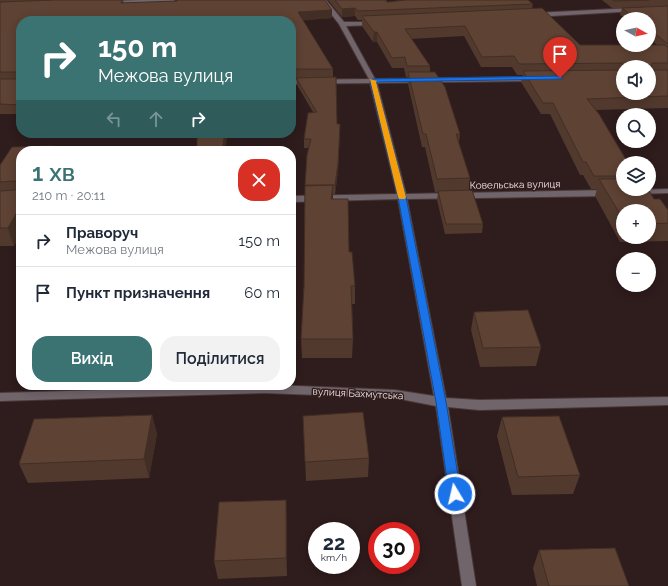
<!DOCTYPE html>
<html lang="uk">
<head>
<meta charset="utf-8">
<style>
	body { margin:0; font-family:Raleway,sans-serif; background:#f2f2f3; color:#1f2937; height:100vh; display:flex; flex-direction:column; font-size:15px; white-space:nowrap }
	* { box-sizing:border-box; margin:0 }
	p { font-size:13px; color:#747a83 }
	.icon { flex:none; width:22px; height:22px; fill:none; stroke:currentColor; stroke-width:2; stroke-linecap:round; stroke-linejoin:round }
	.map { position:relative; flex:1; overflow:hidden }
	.sheet { position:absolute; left:16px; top:146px; width:280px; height:244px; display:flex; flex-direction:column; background:#fff; border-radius:16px; box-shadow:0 2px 10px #0003 }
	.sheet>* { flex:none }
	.hud { position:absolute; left:16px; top:16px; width:280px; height:122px; border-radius:16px; box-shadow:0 2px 10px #0003; background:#3b7372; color:#fff; overflow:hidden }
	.needle { width:26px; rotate:98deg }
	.controls { position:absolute; left:616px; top:12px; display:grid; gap:8px }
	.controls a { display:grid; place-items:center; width:40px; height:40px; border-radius:50%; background:#fff; box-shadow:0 2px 10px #0003; font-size:20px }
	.speed { position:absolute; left:308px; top:522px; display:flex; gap:8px; font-size:20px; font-weight:700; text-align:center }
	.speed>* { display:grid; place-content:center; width:52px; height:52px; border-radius:50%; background:#fff; box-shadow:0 2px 10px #0003; line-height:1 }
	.speed small { font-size:10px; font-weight:400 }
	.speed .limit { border:6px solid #d22; background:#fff; color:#111 }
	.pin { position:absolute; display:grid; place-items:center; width:34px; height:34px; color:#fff; margin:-41px -17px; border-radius:50% 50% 50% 0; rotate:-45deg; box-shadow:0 0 4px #0007 }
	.pin .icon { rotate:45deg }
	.me { position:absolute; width:44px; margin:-22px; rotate:351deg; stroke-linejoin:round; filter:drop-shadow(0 0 3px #0008) }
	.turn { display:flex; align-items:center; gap:14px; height:84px; padding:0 16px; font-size:18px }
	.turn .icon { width:52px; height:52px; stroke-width:2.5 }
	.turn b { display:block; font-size:28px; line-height:34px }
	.lanes { display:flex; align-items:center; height:38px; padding:0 16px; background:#0003; justify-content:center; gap:20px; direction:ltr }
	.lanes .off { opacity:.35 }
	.round { display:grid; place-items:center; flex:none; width:42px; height:42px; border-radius:16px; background:#f2f2f3 }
	.summary { display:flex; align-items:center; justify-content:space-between; height:68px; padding:0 16px }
	h1 { font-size:24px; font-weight:600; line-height:30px; color:#3b7372 }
	.button { display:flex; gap:8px; margin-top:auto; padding:8px 16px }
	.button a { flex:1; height:46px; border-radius:16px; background:#3b7372; color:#fff; font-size:16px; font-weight:600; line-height:46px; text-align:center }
	.button a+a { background:#f2f2f3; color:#1f2937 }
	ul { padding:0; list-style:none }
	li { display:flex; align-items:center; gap:12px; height:52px; padding:0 16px; border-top:1px solid #e0e1e3 }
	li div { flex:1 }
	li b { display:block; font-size:15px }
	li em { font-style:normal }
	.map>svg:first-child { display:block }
</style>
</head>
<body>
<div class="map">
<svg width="668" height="586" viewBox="0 0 668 586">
	<rect width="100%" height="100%" fill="#2f1c1d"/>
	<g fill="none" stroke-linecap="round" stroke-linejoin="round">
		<!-- street casing -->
		<g stroke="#4b3839" stroke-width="2">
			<path id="street" d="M140,0H175L172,2L110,5L107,3L110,1Z
				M320,0H326L344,22H376L377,23L374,25L346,26L375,79L535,77L538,79L535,81L377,83L406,194L609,190L613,193L609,196L407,199L446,398L479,400L668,397V405L479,410L448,407L476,586H462L436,406L395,398L265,393L0,401V393L273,385L395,390L434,396L398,199L291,202V196L397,194L370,83L291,84V80L369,79L339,24Z
				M634,8L636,9V11L534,17L531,15L534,13Z
				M668,189V193L637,194L633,192L637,190Z"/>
		</g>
		<!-- street -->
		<use href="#street" fill="#71656c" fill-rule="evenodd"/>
	</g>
	<!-- wall -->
	<path fill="#51392d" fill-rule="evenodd" d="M0,0H123L124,3L332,10V18L303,20L333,69V77L337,124L340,132L338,172L335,194H333V199L349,252L355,286V304H352L353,339L352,358H302L301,339L304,286L305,186L307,155L309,148H304V139L313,112L297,85L296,78H292L291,76V21H21V114H0Z
		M328,0H386L387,2L533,4L532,9L580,45H657L649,38V19H626L620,15L622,8H612L602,0H668V108L595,110L623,163V189L654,199L668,210V241L620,242L595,196L597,189H591L583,175H580L550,114H541L521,82L523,75H517L512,67H481L464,36L411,39L430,66V72L460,134L459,143L470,178L469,190L483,224L482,233L445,234L437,200L438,192H435L425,147H422L408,84V77H406L404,68H392L377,42H373L362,26V20H358L355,16L342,17ZM623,67H649L623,93ZM623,211H649V237H623Z
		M21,151V233L14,246H0V165Z
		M474,312L541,347L536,366L480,367L471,330Z
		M152,415L157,434L149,478L28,483L19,464Z
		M303,416L369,458L368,477L306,481Z
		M502,417L580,475L573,494L512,495L497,436Z
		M287,518V576L218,579L214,561Z
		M539,550L629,586H537L533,568Z"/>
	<!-- shaded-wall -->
	<path fill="#422e24" d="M355,8V16L342,17V9Z
		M332,10V18L298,21V12Z
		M374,32H377V42H373Z
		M340,124L338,172L335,194V185Z
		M225,133H228L225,151H222Z
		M53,146L54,151H50Z
		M333,185V202L331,199Z
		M21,205V233L14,246L8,228Z
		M152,415L157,434L149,478L144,459Z
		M286,500L287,518V576L286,558Z"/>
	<!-- building -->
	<path fill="#5e4234" stroke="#422e24" d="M55,0H122L121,3L177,1V0H325L332,10L298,12L333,69H292L291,67V21H262L260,17L258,21H21V105L0,104V79H18L20,77L19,72H0V2Z
		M335,0H386L387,2L406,0H528L533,4L358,11L355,8L342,9Z
		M612,0H649L614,1Z
		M668,6V44L649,29V19H636L622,8Z
		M542,8L580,45H665L668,48V63H652L651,68L652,70H668V96L587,99L599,114L628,163H623V176H594L586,162H583L553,103H543L523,71L623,70V93H649V67H627V63L519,64L514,56L482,57L465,26L405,29L430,66H407L405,57L392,58L377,32H374L362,16Z
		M408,72H435L445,87L460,134H456L470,178L437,179L426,134H423Z
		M336,77L337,124H340L338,163L335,185H305L307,155L311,139H304L308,113L317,112L296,78Z
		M197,133H225L222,151H197Z
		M53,146L50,151H21V205L8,228H0V191L15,190L17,189V183L15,181L0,182V165L12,147Z
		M599,179H623V189H648L654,199H660L668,210V223L649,224V211H623V219Z
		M333,185L331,199H348L349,252H352L355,286H351L353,339H301L304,286L305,186Z
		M472,190L483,224H446L438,191Z
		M528,310L541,347L483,348L474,312Z
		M363,412L369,458L305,462L303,416Z
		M152,415L144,459L19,464L34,419Z
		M559,416L580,475L518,477L502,417Z
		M286,500V558L214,561L219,502Z
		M615,548L629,586H549L539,550Z"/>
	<!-- route -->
	<path fill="#1a73e8" stroke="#114b97" d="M560,76L562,77V79L376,82L406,197L446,402L461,494L459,497L455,499L451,497L449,494L436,402L398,197L370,81L372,79Z"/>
	<!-- slow -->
	<path fill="#f59e0b" d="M370,79L377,81L376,82L406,197L405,199H399L398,197Z"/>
	<g text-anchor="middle" stroke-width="3" stroke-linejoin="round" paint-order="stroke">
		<!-- street labels -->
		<g font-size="10" fill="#f4e6e7" stroke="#2f1c1d">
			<text transform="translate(515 184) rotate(-1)" y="4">Ковельська вулиця</text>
			<text transform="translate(358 393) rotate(3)" y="4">вулиця Бахмутська</text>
		</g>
	</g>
</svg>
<div class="controls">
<a><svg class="needle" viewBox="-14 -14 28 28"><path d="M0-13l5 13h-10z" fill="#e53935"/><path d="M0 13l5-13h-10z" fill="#747a83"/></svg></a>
<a><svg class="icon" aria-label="sound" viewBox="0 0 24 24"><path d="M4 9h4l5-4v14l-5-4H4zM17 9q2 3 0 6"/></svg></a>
<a><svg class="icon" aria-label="search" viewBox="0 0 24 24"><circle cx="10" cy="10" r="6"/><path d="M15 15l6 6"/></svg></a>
<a><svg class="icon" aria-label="layers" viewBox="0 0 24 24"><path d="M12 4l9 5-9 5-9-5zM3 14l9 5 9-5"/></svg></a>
<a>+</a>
<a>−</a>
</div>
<div class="speed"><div>22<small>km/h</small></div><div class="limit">30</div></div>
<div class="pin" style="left:560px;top:78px;background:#d93025"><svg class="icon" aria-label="arrive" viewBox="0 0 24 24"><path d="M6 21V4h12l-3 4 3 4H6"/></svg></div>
<svg class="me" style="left:455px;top:494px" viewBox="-20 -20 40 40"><circle r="17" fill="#1a73e8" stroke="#fff" stroke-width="3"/><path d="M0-11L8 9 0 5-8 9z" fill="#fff"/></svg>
<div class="hud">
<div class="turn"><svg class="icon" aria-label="right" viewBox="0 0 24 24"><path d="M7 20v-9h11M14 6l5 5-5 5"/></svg><div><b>150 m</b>Межова вулиця</div></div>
<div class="lanes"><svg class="icon off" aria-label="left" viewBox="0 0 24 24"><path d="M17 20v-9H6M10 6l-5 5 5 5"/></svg><svg class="icon off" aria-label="ahead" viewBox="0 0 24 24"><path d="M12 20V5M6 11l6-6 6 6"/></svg><svg class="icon" aria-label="right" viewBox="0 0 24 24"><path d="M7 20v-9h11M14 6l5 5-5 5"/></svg></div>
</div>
<section class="sheet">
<div class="summary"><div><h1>1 хв</h1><p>210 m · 20:11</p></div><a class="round" style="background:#d93025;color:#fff"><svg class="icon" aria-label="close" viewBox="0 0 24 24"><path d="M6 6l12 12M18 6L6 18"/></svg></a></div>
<ul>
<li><svg class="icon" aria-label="right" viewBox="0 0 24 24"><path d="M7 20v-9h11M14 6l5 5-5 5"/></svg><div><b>Праворуч</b><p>Межова вулиця</p></div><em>150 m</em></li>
<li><svg class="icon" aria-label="arrive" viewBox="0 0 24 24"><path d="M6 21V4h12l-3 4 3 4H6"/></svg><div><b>Пункт призначення</b></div><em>60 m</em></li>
</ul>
<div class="button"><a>Вихід</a><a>Поділитися</a></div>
</section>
</div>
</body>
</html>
